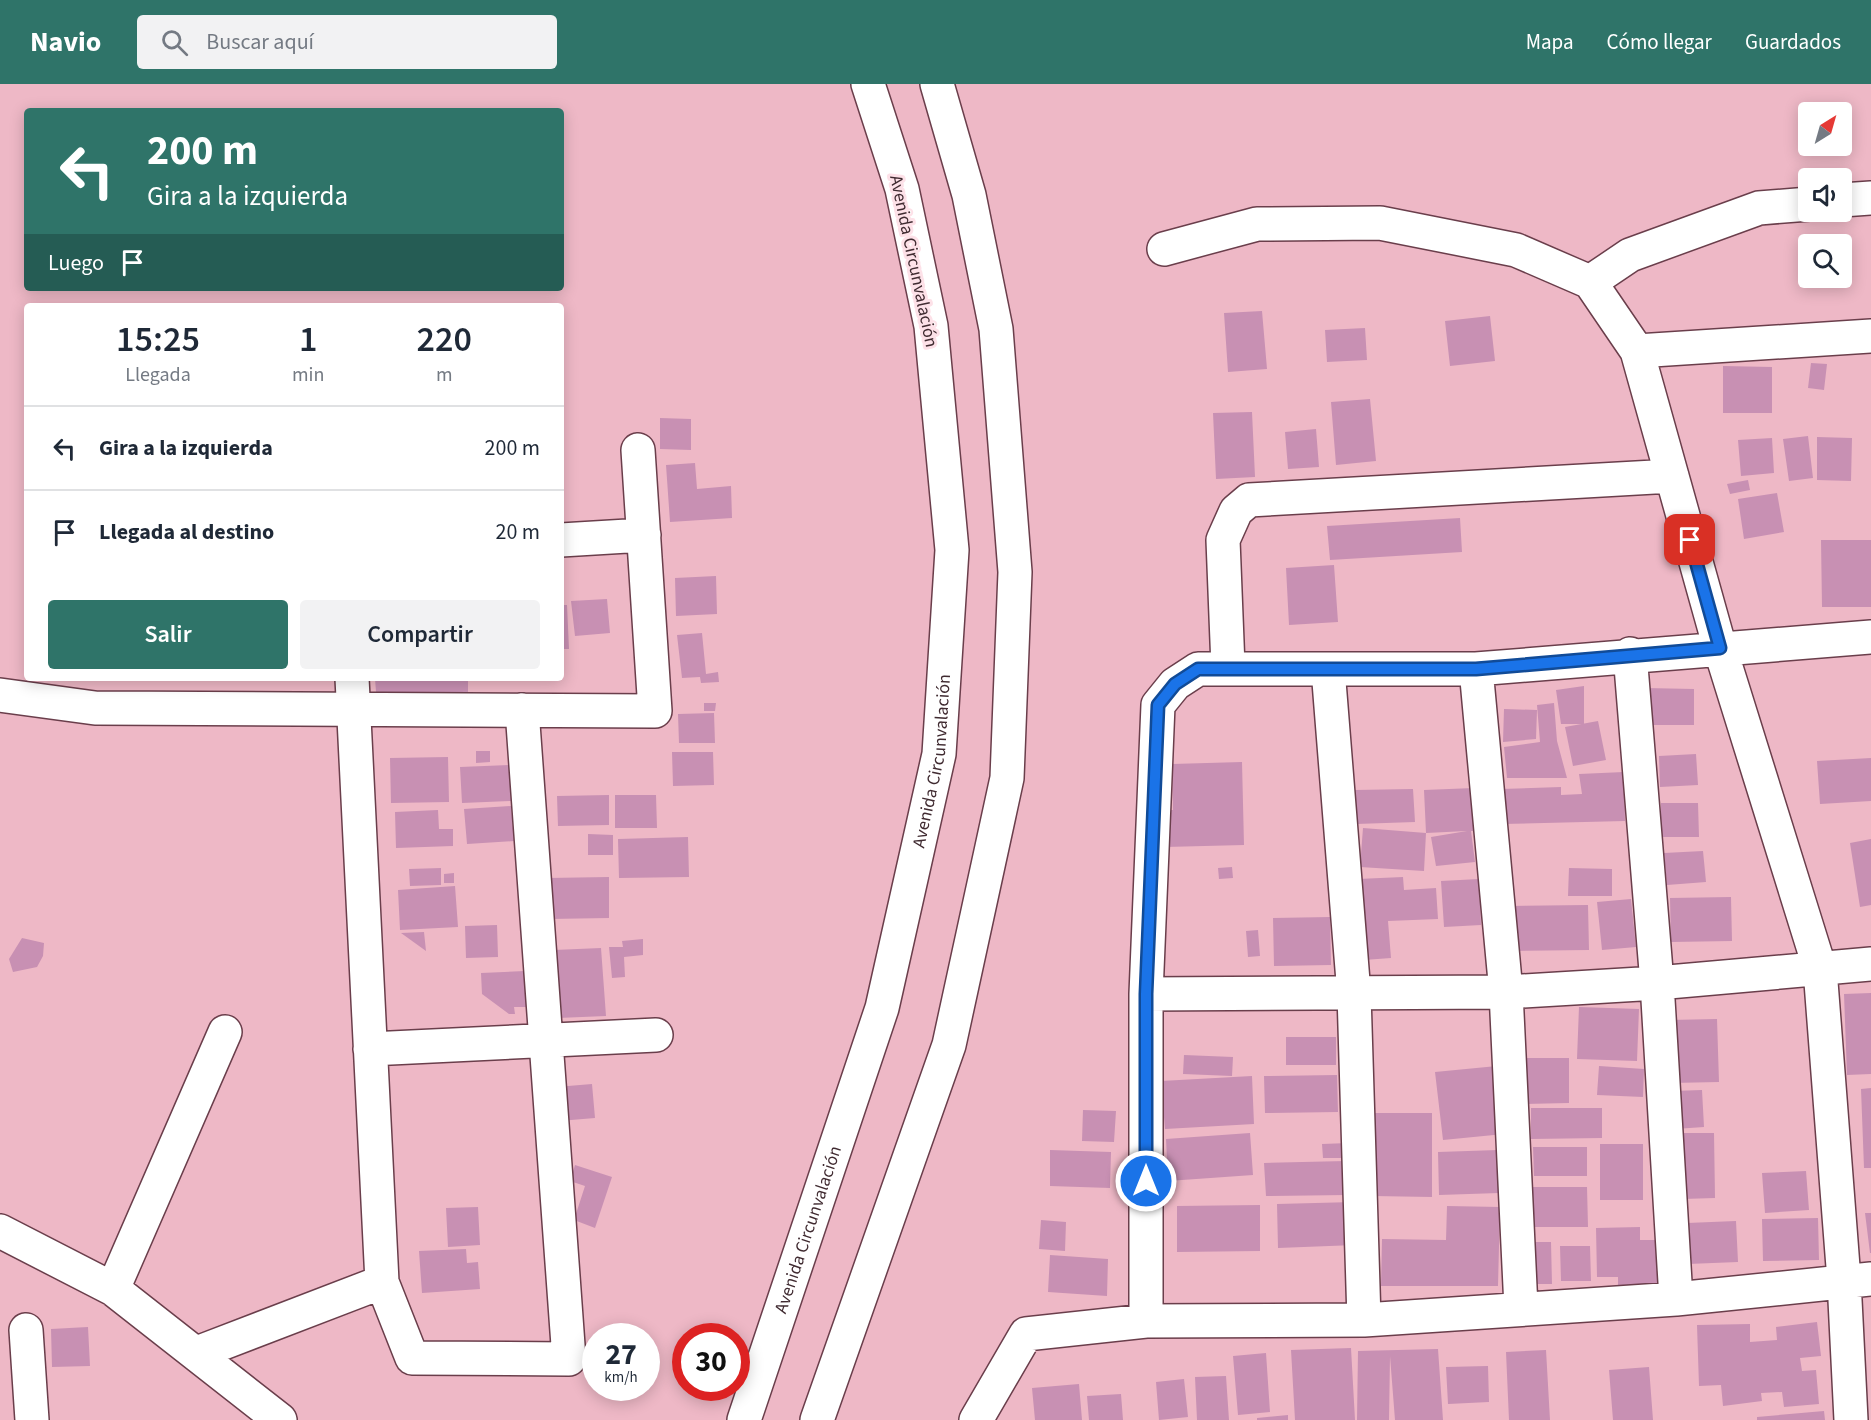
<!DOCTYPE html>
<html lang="es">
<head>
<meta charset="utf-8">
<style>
	body { margin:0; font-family:"Source Sans 3",sans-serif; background:#f2f2f3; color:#1f2937; height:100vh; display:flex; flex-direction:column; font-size:22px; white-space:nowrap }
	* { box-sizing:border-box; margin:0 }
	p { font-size:20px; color:#747a83 }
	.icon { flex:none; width:33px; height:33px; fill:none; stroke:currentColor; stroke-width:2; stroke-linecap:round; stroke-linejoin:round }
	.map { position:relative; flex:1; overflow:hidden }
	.drawer { position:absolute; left:24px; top:219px; width:540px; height:378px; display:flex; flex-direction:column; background:#fff; border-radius:6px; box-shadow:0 3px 15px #0003 }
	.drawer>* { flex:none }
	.hud { position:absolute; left:24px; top:24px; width:540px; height:183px; border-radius:6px; box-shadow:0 3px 15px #0003; background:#2f7469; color:#fff; overflow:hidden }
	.needle { width:39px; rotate:37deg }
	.tools { position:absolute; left:1798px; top:18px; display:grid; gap:12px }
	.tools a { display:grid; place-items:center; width:54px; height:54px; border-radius:6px; background:#fff; box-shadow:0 3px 15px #0003; font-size:30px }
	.speed { position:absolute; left:582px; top:1239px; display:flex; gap:12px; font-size:30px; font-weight:700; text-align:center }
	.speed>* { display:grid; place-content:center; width:78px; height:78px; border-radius:50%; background:#fff; box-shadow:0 3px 15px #0003; line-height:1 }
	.speed small { font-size:15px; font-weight:400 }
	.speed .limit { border:9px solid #d22; background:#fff; color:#111 }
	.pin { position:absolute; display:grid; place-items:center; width:51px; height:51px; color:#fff; margin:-26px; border-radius:12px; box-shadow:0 3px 9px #0006 }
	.me { position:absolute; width:66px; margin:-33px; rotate:0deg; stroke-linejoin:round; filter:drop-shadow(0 0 4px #0008) }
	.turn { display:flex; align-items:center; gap:21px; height:126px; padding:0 24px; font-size:27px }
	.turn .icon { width:78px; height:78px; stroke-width:2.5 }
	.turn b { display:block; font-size:42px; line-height:51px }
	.then { display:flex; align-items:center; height:57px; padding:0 24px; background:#0003; gap:12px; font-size:22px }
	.eta { display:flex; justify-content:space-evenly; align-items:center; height:102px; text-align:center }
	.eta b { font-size:36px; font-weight:600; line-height:42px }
	.primary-button { display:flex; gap:12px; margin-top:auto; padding:12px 24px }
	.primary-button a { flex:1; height:69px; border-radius:6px; background:#2f7469; color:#fff; font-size:24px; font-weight:600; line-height:69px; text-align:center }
	.primary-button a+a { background:#f2f2f3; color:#1f2937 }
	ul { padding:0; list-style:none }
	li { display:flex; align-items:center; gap:18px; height:84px; padding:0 24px; border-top:2px solid #e0e1e3 }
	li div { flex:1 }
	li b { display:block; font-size:22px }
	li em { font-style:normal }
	header { display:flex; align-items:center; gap:36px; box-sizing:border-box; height:84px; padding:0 30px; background:#2f7469; color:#fff }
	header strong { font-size:28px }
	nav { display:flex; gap:33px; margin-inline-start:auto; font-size:21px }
	.search { width:420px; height:54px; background:#f2f2f3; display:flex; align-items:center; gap:15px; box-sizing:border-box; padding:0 21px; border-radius:6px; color:#747a83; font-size:22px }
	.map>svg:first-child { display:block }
</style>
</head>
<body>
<header>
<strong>Navio</strong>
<div class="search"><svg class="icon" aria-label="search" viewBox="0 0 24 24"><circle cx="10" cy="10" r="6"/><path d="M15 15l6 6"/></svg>Buscar aquí</div>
<nav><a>Mapa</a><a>Cómo llegar</a><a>Guardados</a></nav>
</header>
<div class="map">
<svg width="1871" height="1336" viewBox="0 0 1871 1336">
	<rect width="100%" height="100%" fill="#eeb8c6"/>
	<!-- building -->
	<path fill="#c890b3" d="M1262,227L1267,285L1228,288L1224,229Z
		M1490,232L1495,277L1450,282L1445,237Z
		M1365,244L1367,276L1327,278L1325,246Z
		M1811,279L1827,280L1824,306L1808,304Z
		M1723,282L1772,283V329H1723Z
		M1370,315L1376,377L1336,381L1331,318Z
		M1252,328L1255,393L1216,395L1213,329Z
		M660,334L691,335V366L660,365Z
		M1316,345L1319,383L1288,385L1285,348Z
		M1808,352L1813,394L1789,397L1783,355Z
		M1817,353L1852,354L1851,397L1817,396Z
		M1772,354L1774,389L1741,392L1738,356Z
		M695,379L697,405L731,402L732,434L670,438L666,381Z
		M1748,396L1750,406L1730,410L1727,400Z
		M1777,409L1784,448L1744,455L1738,415Z
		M1460,434L1462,468L1330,476L1327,442Z
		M1821,456H1871V523H1822Z
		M1334,481L1338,538L1289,541L1286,484Z
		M716,492L717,530L676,532L675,494Z
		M607,515L610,549L575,552L571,517Z
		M561,521H567L569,565H561Z
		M702,549L706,590L718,588L719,598L701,599L700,593L682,594L677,551Z
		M375,594H468V615L393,613L392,608H376Z
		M1584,602V640H1561L1556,606Z
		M1645,604L1694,605V641H1646Z
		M704,619H716L715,627H704Z
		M1554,619L1557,657L1567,694H1507L1504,663L1540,658L1537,621Z
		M1504,625L1537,626L1536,655L1503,658Z
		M714,629L715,659H679L678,630Z
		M1598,637L1606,676L1573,682L1565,643Z
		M476,667H490V678L476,679Z
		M672,668H713L714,701L673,702Z
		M1696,670L1698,701L1660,703L1659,672Z
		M448,673L449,718L391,719L390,674Z
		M1871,674V717L1820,720L1817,677Z
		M1242,678L1244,761L1165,763L1164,726H1173L1172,680Z
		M509,681L511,717L462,719L460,683Z
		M1624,688L1625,737L1502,740L1501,705L1561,703V711L1582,710L1579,690Z
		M1474,704L1476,747H1471L1475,778L1436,782L1431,753L1467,747L1426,749L1424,706Z
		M1413,705L1415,738L1356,740L1355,706Z
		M609,711V741L558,742L557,712Z
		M615,711H656L657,744H615Z
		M1661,719H1698L1699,753H1661Z
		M511,722L514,757L467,760L464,725Z
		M438,726L439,745H453V762L396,764L395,728Z
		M1363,744L1426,749L1424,787L1360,783Z
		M588,750L613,751V771H588Z
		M688,753L689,793L619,794L618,755Z
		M1871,755V821L1860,823L1850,759Z
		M1703,767L1706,798L1667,801L1664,769Z
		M1232,783L1233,794L1219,795L1218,784Z
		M441,784V801L410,802L409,785Z
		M1569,784L1612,785V812H1568Z
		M454,789V799H444V790Z
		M609,793V834L549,835L548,794Z
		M1403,793L1404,806L1436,804L1438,835L1388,837L1391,874L1364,876L1358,795Z
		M1479,795L1481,841L1444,843L1441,797Z
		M455,802L458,843L400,846L398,806Z
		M1731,813L1732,857L1671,858L1670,814Z
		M1631,815L1636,863L1602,866L1597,818Z
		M1588,821L1589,866L1509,867L1508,822Z
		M1330,833L1331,881L1274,882L1273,834Z
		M497,841L498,873L466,874L465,842Z
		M1258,846L1260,872L1248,873L1246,847Z
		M424,848L426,867L401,849Z
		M22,854L44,859L43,872L37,883L13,888L9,875Z
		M643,855V871L624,873L625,893L612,894L609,863H623L622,857Z
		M601,864L606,932L558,934L554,866Z
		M525,887L528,923H514L515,930H509L482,910L481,889Z
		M1871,909V990L1847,991L1844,910Z
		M1579,923L1639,925L1637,977L1577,975Z
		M1717,935L1719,998L1671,999L1669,936Z
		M1286,953H1336V981H1286Z
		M1184,971L1233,973L1232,992L1183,990Z
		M1522,974H1569V1019L1523,1020Z
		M1497,982L1504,1050L1443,1056L1435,988Z
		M1599,982L1644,985L1643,1013L1597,1011Z
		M1337,991L1338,1028L1265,1029L1264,992Z
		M1252,992L1254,1040L1165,1045L1161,997Z
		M592,1000L595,1034L559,1037L556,1003Z
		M1871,1004V1084H1864L1861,1005Z
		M1702,1006L1704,1043L1675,1045L1673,1007Z
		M1531,1024H1602V1054L1531,1055Z
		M1083,1026L1116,1027L1114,1058L1082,1057Z
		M1374,1029H1432V1113L1373,1112Z
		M1250,1049L1253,1091L1168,1097L1166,1055Z
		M1681,1049H1714L1715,1114L1683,1115Z
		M1349,1059V1074H1323L1322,1060Z
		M1600,1060H1643V1116H1600Z
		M1533,1063H1587V1092H1534Z
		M1050,1066L1111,1068L1110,1104L1050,1102Z
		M1498,1066L1499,1109L1439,1111L1438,1068Z
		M1346,1077L1347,1111L1266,1112L1264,1079Z
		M575,1081L612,1093L595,1144L574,1136L585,1102L570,1097Z
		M1806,1087L1809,1126L1765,1129L1762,1089Z
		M1526,1103H1587L1588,1143H1527Z
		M1354,1118L1355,1161L1278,1164L1277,1120Z
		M1260,1121V1167L1177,1168V1122Z
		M1447,1122L1500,1123L1498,1202H1381L1382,1155L1446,1156Z
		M478,1123L480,1161L448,1163L446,1124Z
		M1865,1129H1871V1169H1870Z
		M1818,1134L1819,1176L1763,1177L1762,1135Z
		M1041,1136L1066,1138L1065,1167L1039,1165Z
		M1736,1137L1738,1178L1688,1180L1687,1139Z
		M1640,1143V1156H1658V1205L1618,1206V1193H1597L1596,1144Z
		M1529,1158H1551L1552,1200H1530Z
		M1560,1162H1590L1591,1197H1561Z
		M466,1165L467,1179L478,1178L480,1205L422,1209L419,1167Z
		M1050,1171L1108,1175L1107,1212L1048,1208Z
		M1817,1238L1821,1272L1800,1274L1802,1287L1816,1286L1819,1320L1784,1323L1782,1308L1761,1309L1762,1317L1723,1322L1721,1301L1699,1302L1697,1241L1750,1240V1258L1777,1256L1776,1243Z
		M88,1243L90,1282L52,1283L51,1245Z
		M1351,1264L1355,1336H1295L1291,1266Z
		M1438,1265L1443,1336H1395L1390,1272L1389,1336H1357L1358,1267Z
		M1546,1266L1550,1336H1509L1506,1268Z
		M1266,1269L1270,1328L1238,1331L1233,1272Z
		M1488,1282L1489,1318L1448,1320L1446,1283Z
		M1649,1283L1653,1336H1613L1609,1286Z
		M1226,1292L1229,1336H1197L1195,1293Z
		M1184,1295L1188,1333L1159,1336L1156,1298Z
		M1079,1300L1082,1336H1035L1032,1304Z
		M1121,1310L1123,1336H1089L1087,1312Z
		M1824,1327L1825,1336H1757V1333Z
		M1288,1331V1336H1257V1334Z"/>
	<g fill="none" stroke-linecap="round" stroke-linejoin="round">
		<!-- minor casing -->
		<g stroke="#6a3e4b" stroke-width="36">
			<path id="minor" d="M1842,116L1871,114
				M1164,165L1257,140L1380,139L1516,166L1590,198L1637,267L1720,564L1820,885L1844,1196L1851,1336
				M1590,198L1630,171L1759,124L1809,120
				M1637,267L1871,252
				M561,456L644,451
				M1630,570L1657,899L1676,1215
				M1228,583L1223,456L1236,427L1249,416L1672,392
				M1328,585L1354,910L1364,1236
				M1476,585L1506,908L1521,1224
				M0,611L95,624L655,627L638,366
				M1146,910L1506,908L1657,899L1871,880
				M370,965L656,951
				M0,1147L113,1205L280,1336
				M382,1198L412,1274L569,1275L522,626
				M113,1205L225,948
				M1146,1237V910L1158,621L1175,600L1198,585H1476L1871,553
				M26,1246L32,1336
				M197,1269L382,1198L352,594
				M976,1336L1026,1250L1146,1237L1364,1236L1676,1215L1871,1195"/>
		</g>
		<!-- highway casing -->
		<g stroke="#6a3e4b" stroke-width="36">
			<g id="highway">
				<path id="s1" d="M744,1336L882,924L939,670L952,466L931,242L902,105L868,0"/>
				<path d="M817,1336L949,961L1007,694L1015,488L996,245L969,111L937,0"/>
			</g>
		</g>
		<!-- minor -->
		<use href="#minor" stroke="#fff" stroke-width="33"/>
		<!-- highway -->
		<use href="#highway" stroke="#fff" stroke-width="33"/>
	</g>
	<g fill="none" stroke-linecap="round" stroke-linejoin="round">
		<!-- route casing -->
		<g stroke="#114b97" stroke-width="15">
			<path id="route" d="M1146,1097V910L1158,621L1175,600L1198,585H1476L1720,564L1690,456"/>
		</g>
		<!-- route -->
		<use href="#route" stroke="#1a73e8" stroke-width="10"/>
	</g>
	<g text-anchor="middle" stroke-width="6" stroke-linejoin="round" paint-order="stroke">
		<!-- street labels -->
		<g font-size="18" fill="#402b31" stroke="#fde1e8">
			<text transform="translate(914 177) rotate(78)" y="6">Avenida Circunvalación</text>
			<text dy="6" stroke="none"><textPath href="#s1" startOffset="687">Avenida Circunvalación</textPath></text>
			<text dy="6" stroke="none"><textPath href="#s1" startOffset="201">Avenida Circunvalación</textPath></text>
		</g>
	</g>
</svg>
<div class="tools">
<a><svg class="needle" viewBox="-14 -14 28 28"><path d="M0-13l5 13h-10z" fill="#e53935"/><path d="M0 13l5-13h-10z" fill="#747a83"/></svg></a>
<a><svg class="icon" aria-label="sound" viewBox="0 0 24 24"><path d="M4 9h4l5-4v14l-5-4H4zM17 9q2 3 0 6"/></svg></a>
<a><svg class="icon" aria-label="search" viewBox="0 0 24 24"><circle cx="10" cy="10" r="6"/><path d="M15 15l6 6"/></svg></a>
</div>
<div class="speed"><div>27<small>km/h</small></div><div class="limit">30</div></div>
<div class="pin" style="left:1690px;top:456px;background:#d93025"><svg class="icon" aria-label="arrive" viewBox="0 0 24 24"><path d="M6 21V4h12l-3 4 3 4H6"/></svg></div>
<svg class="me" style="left:1146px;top:1097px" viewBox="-20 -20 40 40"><circle r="17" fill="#1a73e8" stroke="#fff" stroke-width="3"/><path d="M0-11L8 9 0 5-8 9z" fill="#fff"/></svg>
<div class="hud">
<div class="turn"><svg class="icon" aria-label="left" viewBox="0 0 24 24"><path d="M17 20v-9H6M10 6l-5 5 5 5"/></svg><div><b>200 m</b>Gira a la izquierda</div></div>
<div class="then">Luego<svg class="icon" aria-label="arrive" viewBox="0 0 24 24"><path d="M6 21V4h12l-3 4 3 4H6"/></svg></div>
</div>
<section class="drawer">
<div class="eta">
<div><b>15:25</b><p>Llegada</p></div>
<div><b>1</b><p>min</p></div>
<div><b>220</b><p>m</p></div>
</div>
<ul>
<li><svg class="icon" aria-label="left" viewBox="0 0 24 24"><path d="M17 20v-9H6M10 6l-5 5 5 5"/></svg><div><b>Gira a la izquierda</b></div><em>200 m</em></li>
<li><svg class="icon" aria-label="arrive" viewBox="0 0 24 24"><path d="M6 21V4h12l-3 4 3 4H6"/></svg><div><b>Llegada al destino</b></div><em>20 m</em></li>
</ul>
<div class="primary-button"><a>Salir</a><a>Compartir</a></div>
</section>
</div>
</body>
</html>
